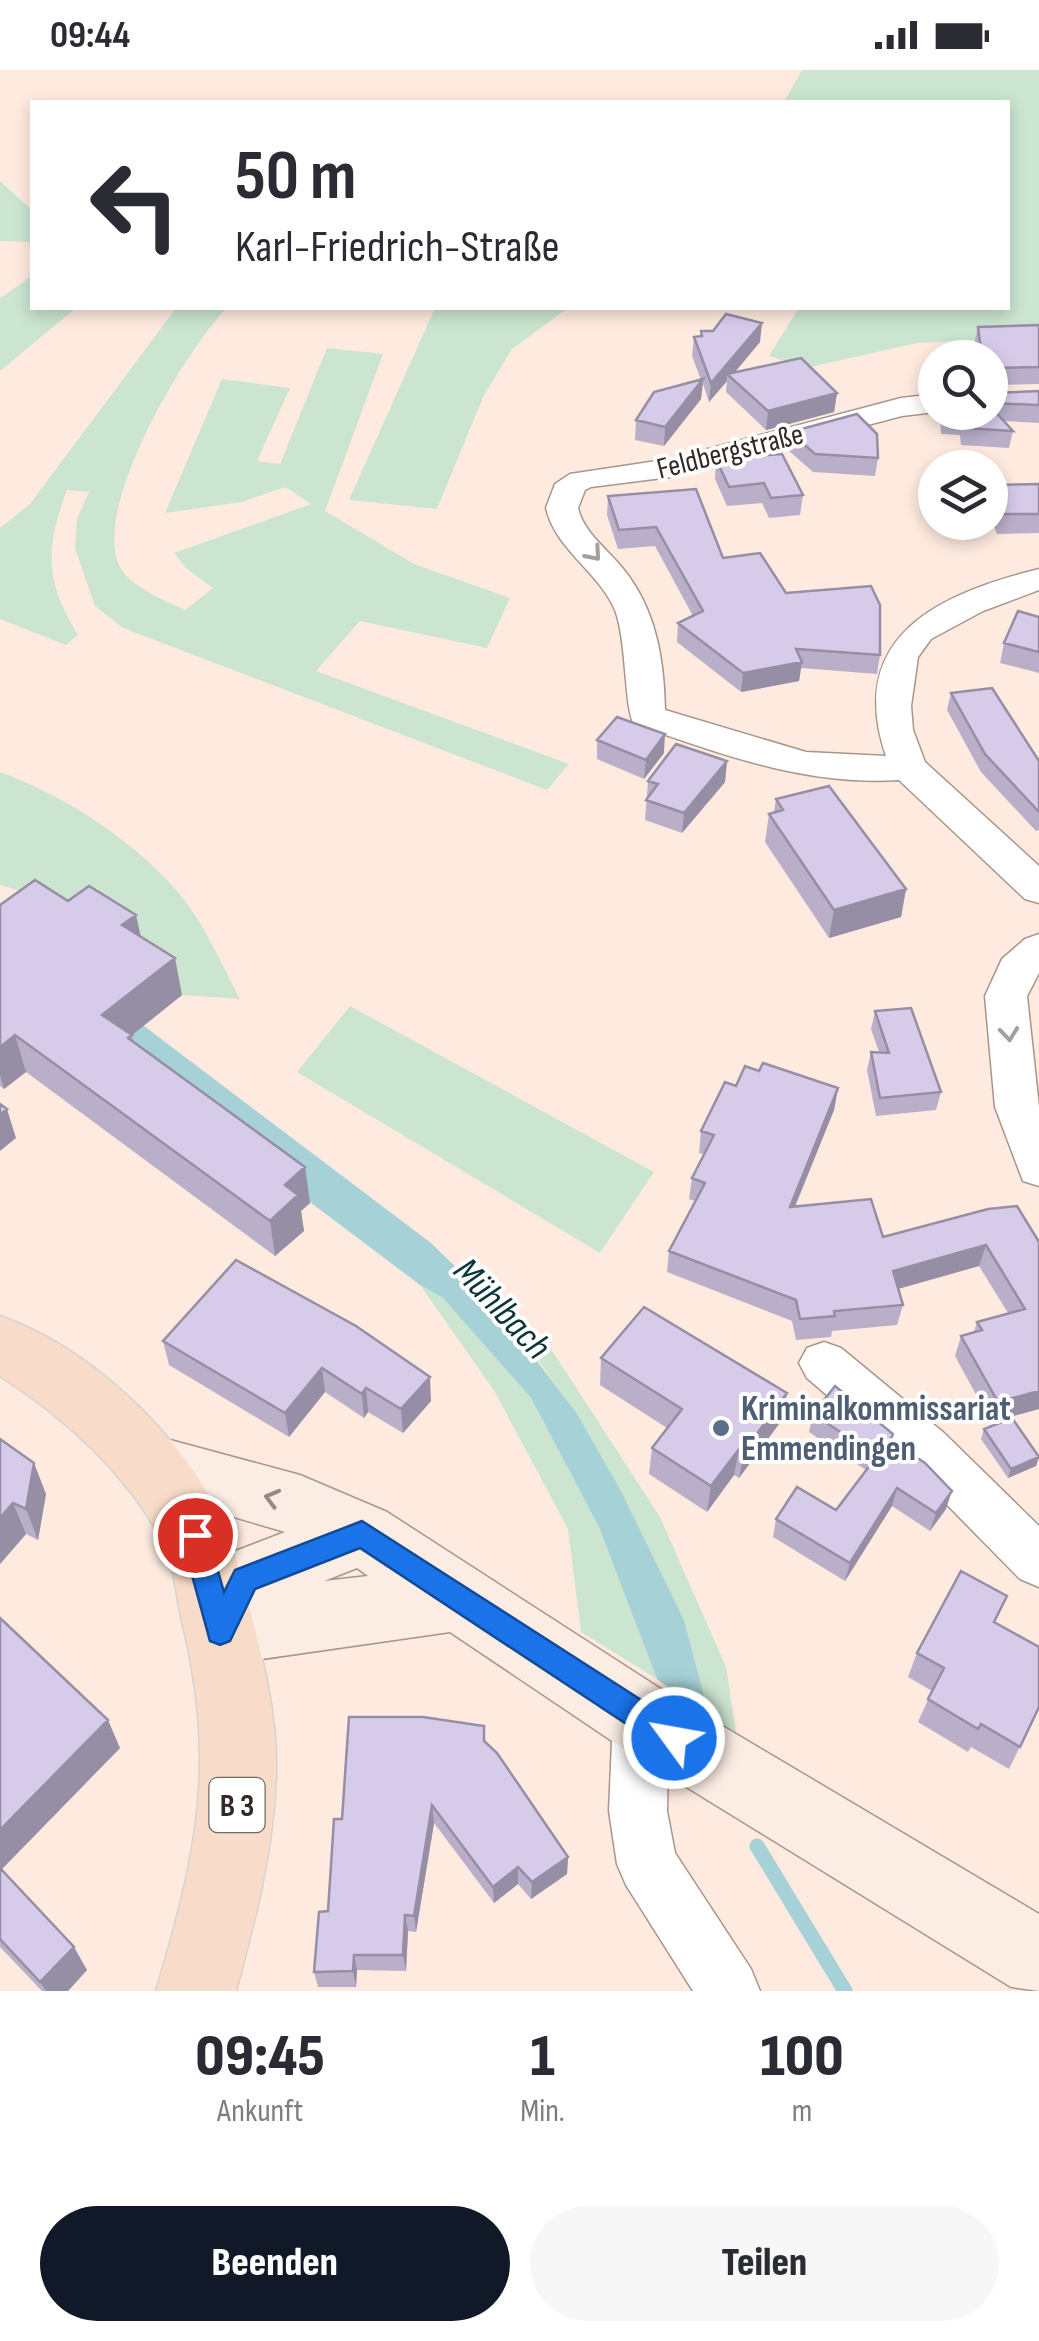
<!DOCTYPE html>
<html lang="de">
<head>
<meta charset="utf-8">
<style>
	body { margin:0; font-family:"Sofia Sans Condensed",sans-serif; background:#f7f7f7; color:#2b2b33; height:100vh; display:flex; flex-direction:column; font-size:38px; white-space:nowrap }
	* { box-sizing:border-box; margin:0 }
	p { font-size:32px; color:#7c7c81 }
	.icon { flex:none; width:55px; height:55px; fill:none; stroke:currentColor; stroke-width:2; stroke-linecap:round; stroke-linejoin:round }
	.map { position:relative; height:1921px; overflow:hidden }
	.panel { display:flex; flex-direction:column; background:#fff; flex:1 }
	.panel>* { flex:none }
	.guide { position:absolute; left:30px; top:30px; width:980px; height:210px; border-radius:0px; box-shadow:0 5px 15px #0003; background:#fff; color:#2b2b33; overflow:hidden }
	.tools { position:absolute; left:918px; top:270px; display:grid; gap:20px }
	.tools a { display:grid; place-items:center; width:90px; height:90px; border-radius:50%; background:#fff; box-shadow:0 5px 15px #0003; font-size:50px }
	.pin { position:absolute; display:grid; place-items:center; width:85px; height:85px; color:#fff; margin:-42px; border:5px solid #fff; border-radius:50%; box-shadow:0 2px 10px #0007 }
	.me { position:absolute; width:110px; margin:-55px; rotate:302deg; stroke-linejoin:round; filter:drop-shadow(0 0 8px #0008) }
	.turn { display:flex; align-items:center; gap:35px; height:210px; padding:0 40px; font-size:45px }
	.turn .icon { width:130px; height:130px; stroke-width:2.5 }
	.turn b { display:block; font-size:70px; line-height:85px }
	.eta { display:flex; justify-content:space-evenly; align-items:center; height:170px; text-align:center }
	.eta b { font-size:60px; font-weight:800; line-height:70px }
	.action { display:flex; gap:20px; margin-top:auto; padding:20px 40px }
	.action a { flex:1; height:115px; border-radius:60px; background:#111827; color:#fff; font-size:40px; font-weight:800; line-height:115px; text-align:center }
	.action a+a { background:#f7f7f7; color:#2b2b33 }
	.status { display:flex; justify-content:space-between; align-items:center; height:70px; padding:0 50px; background:#fff; direction:ltr }
	.status svg { height:28px; fill:currentColor }
	.map>svg:first-child { display:block }
</style>
</head>
<body>
<div class="status"><b>09:44</b><svg viewBox="0 0 49 12"><path d="M0 12V9h3v3zM5 12V6h3v6zM10 12V3h3v9zM15 12V0h3v12zM26 1h20v11H26zM47 4h2v5h-2z"/></svg></div>
<div class="map">
<svg width="1039" height="1921" viewBox="0 0 1039 1921">
	<rect width="100%" height="100%" fill="#feeadf"/>
	<!-- green -->
	<path fill="#cbe5d0" d="M802,0H1039V267L917,273L806,298L769,286L798,239L793,238H1008V32H784Z
		M0,111L32,140V172L0,171Z
		M32,206V238H76L0,301V228Z
		M176,238H227C186,279 88,442 121,499C133,518 166,531 185,540L213,518L187,499L174,483L311,434L285,417L242,432L165,443L222,309L290,318L257,391L280,394L327,278L383,284L325,441L414,494L510,528L487,578L360,551L316,601L569,694L547,720L123,558L95,536L75,478L77,449L89,422L67,420C45,478 45,512 78,565L66,575L0,549V458L30,434Z
		M435,238H568L512,279L484,325L437,439L349,430Z
		M0,702C64,725 133,770 178,822C204,853 221,893 240,929L182,925L175,907L70,835L0,815Z
		M350,936L654,1102L600,1183L297,1002Z
		M420,1215L443,1228L531,1328L599,1457L657,1609L581,1562L568,1459L495,1322Z
		M542,1265L660,1447L726,1597L736,1662L710,1648L684,1550L622,1423L577,1345L531,1280Z"/>
	<!-- water -->
	<path fill="#a6d1d6" d="M140,953L431,1173L494,1234L577,1344L622,1423L684,1550L710,1648L657,1609L599,1457L531,1328L443,1228L420,1215L107,979Z"/>
	<g fill="none" stroke-linecap="round" stroke-linejoin="round">
		<!-- stream -->
		<path stroke="#a6d1d6" stroke-width="15" d="M757,1776L845,1921"/>
		<!-- street casing -->
		<g stroke="#a8968c" stroke-width="3">
			<path id="street" d="M935,324V342L902,346L670,407L591,417L585,420L578,438C584,464 609,480 624,500C656,540 664,589 665,640L806,682L886,686C845,566 939,524 1039,499V520L983,541L931,569L918,587L911,636L913,660L925,692L1039,796V833L1025,829L899,710C805,716 721,684 634,654C624,638 627,571 615,540C599,502 555,479 546,438L555,414L570,404L670,389L901,328Z
				M1039,864V903L1027,926L1039,1037V1116L1023,1111L995,1037L985,926L1002,889L1025,869Z
				M824,1272L841,1278L944,1363L1039,1456V1517L1020,1509L908,1395L807,1308L799,1293L807,1278Z
				M641,1620L661,1628L669,1648L667,1741L675,1783L751,1899L760,1921H693L626,1815L617,1794L609,1741L613,1648L621,1628Z"/>
		</g>
		<!-- secondary casing -->
		<g stroke="#a8968c" stroke-width="3">
			<path id="secondary" d="M148,1364L300,1405L387,1442L667,1623L1039,1844V1921L1011,1917L615,1673L450,1562L220,1595L195,1585L185,1561L220,1487L285,1462L125,1415L115,1394L125,1373ZM357,1498L368,1506L324,1511Z"/>
		</g>
		<!-- primary casing -->
		<g stroke="#d6d4d3" stroke-width="3">
			<path id="primary" d="M0,1246C88,1277 174,1358 217,1440C233,1469 239,1501 248,1533C263,1590 278,1646 276,1705C274,1779 255,1850 236,1921H156C198,1781 217,1692 181,1547C176,1524 174,1495 163,1473C129,1405 64,1347 0,1306Z"/>
		</g>
		<!-- street -->
		<use href="#street" fill="#fff" fill-rule="evenodd"/>
		<!-- secondary -->
		<use href="#secondary" fill="#fbede4" fill-rule="evenodd"/>
		<!-- primary -->
		<use href="#primary" fill="#f8dcc9" fill-rule="evenodd"/>
	</g>
	<!-- wall -->
	<path fill="#b9afc9" d="M1039,255V314L990,315V288H976L974,274L978,257Z
		M701,261L760,272L734,302L837,323L834,342L766,360L726,322L727,311L709,332L703,314L701,329L664,376L635,370L636,350L701,310L692,286L694,267L701,266Z
		M990,320L994,323L1039,321V353L1004,351L1013,361L1009,378L961,375L960,365L941,364L940,342H990Z
		M790,362L878,388L875,406L813,402L788,380Z
		M716,389L803,425L800,445L769,448L762,433L727,436L715,409Z
		M1039,414V463L997,464L990,446V415Z
		M608,426L786,523L880,585L877,604L801,598L799,611L741,622L677,572L678,553L693,546L655,476L618,479L607,445Z
		M1039,547V603L1000,593L1004,573Z
		M951,623L1039,691V760L1036,761L981,702L947,640Z
		M597,670L664,683L644,709L597,689Z
		M727,691L725,712L682,763L645,750L648,711Z
		M776,729L906,819L901,847L829,868L765,772L769,744L774,742Z
		M68,831L136,845L141,867L182,925L132,965L134,973L305,1097L310,1133L301,1141L304,1161L275,1186L26,1002L4,1019L0,1016V835Z
		M875,941L941,1022L936,1040L876,1046L867,1000L871,982H879L871,959Z
		M759,1001L838,1018L834,1040L795,1137L883,1167L1039,1172V1339L991,1352L955,1286L961,1266L974,1262L977,1252L1008,1243L979,1196L898,1219L903,1235L897,1255L832,1261L831,1267L796,1270L792,1251L667,1202L669,1181L695,1131L689,1129L692,1108L704,1084L699,1083L701,1061L736,1016Z
		M236,1190L431,1331L403,1363L368,1342L364,1348L325,1322L289,1367L169,1295L163,1271Z
		M601,1288L782,1350L739,1408L734,1405L707,1442L649,1404L652,1378L667,1358L600,1315Z
		M813,1344L893,1364L892,1371L946,1439L930,1461L892,1436L845,1511L773,1467L776,1449L836,1440L866,1400L809,1362Z
		M984,1359L1039,1386L1036,1396L1008,1408L981,1369Z
		M0,1369L46,1424L38,1470L26,1464L0,1494Z
		M0,1548L120,1678L2,1799L87,1900L68,1921H42L0,1877Z
		M995,1552L1039,1637L1009,1699L971,1677L968,1682L918,1652L932,1621L908,1607L917,1583Z
		M484,1671L568,1787L567,1804L531,1829L518,1814L494,1833L434,1753L416,1862L408,1861L406,1901L357,1900L356,1917H318L314,1902L328,1841L342,1749Z"/>
	<!-- shaded-wall -->
	<path fill="#968ea4" d="M762,253L760,272L731,307L727,304V311L709,332L711,313Z
		M703,309L701,329L664,376L665,357Z
		M837,323L834,342L766,360L768,341Z
		M802,592L799,611L741,622L743,603Z
		M665,664L664,683L644,709L646,690Z
		M727,691L725,712L682,763L684,743Z
		M906,819L901,847L829,868L834,840Z
		M136,845L144,882L122,855Z
		M175,888L182,925L111,982L102,945Z
		M15,965L26,1002L4,1019L0,1005V977Z
		M838,1018L834,1040L786,1158L790,1137Z
		M7,1039L16,1068L0,1081V1045Z
		M305,1097L310,1133L301,1141L304,1161L275,1186L270,1151L285,1115Z
		M986,1175L979,1196L887,1222L893,1201Z
		M322,1298L325,1322L289,1367L285,1343Z
		M430,1307L431,1331L403,1363L401,1339Z
		M366,1318L368,1342L364,1348L362,1324Z
		M1039,1321V1339L991,1352L998,1332Z
		M787,1323L782,1350L739,1408L744,1381Z
		M739,1379L734,1405L707,1442L711,1416Z
		M1039,1387L1036,1396L1008,1408L1011,1399Z
		M34,1393L46,1424L38,1470L26,1439Z
		M897,1418L892,1436L845,1511L850,1493Z
		M952,1421L946,1439L930,1461L936,1443Z
		M13,1433L26,1464L0,1494V1448Z
		M108,1650L120,1678L0,1801V1760Z
		M432,1735L434,1753L416,1862L414,1846Z
		M568,1787L567,1804L531,1829L532,1812Z
		M518,1797V1814L494,1833L493,1817Z
		M405,1845L408,1861L406,1901L403,1885Z
		M74,1877L87,1900L68,1921H46L40,1912Z
		M354,1885L357,1900L356,1917L353,1901Z"/>
	<!-- building -->
	<path fill="#d7cbea" stroke="#968ea4" stroke-width="2.5" d="M726,244L762,253L711,313L694,267L702,266L701,261H713Z
		M1039,255V297L993,298L990,301V288H982L978,257Z
		M801,288L837,323L768,341L727,304Z
		M703,309L665,357L636,350L654,322Z
		M990,320L994,323L1039,321V335L990,333Z
		M990,336L1013,361L964,358V347L944,346V342H990Z
		M857,344L877,364L878,388L815,384L790,362Z
		M782,384L803,425L771,428L764,413L729,417L716,389Z
		M1039,414V444H1001L990,415Z
		M696,419L723,488L760,483L786,523L871,516L880,535V585L796,579L802,592L743,603L678,553L703,541L656,457L619,460L608,426Z
		M1018,541L1039,547V582L1004,573Z
		M992,618L1039,691V742L985,684L951,623Z
		M617,647L665,664L646,690L597,670Z
		M676,674L727,691L684,743L646,730L658,714L648,711Z
		M829,716L906,819L834,840L769,744L783,740L776,729Z
		M35,810L68,831L89,816L136,845L122,855L175,888L102,945L132,965L128,968L305,1097L285,1115L298,1125L270,1151L15,965L0,977V835Z
		M911,938L941,1022L880,1028L871,982L889,983L875,941Z
		M763,993L838,1018L790,1137L871,1129L883,1167L988,1139L1017,1136L1039,1172V1321L998,1332L961,1266L982,1260L977,1252L1025,1239L986,1175L893,1201L903,1235L834,1241L835,1246L800,1249L796,1230L669,1181L705,1113L692,1108L714,1065L701,1061L725,1012L736,1016L745,996L759,1001Z
		M0,1034L7,1039L0,1045Z
		M236,1190L356,1256L430,1307L401,1339L366,1318L362,1324L322,1298L285,1343L163,1271Z
		M644,1237L787,1323L744,1381L739,1379L711,1416L652,1378L682,1339L601,1288Z
		M835,1316L893,1364L890,1370L925,1393L952,1421L936,1443L897,1418L850,1493L776,1449L797,1417L836,1440L877,1386L813,1344Z
		M1012,1348L1039,1387L1011,1399L984,1359Z
		M0,1369L34,1393L26,1439L13,1433L0,1448Z
		M961,1501L1007,1526L994,1552L1039,1577V1637L1020,1677L981,1654L978,1659L928,1629L944,1598L917,1583Z
		M0,1548L108,1650L0,1760Z
		M349,1647H423L484,1656V1671L497,1683L568,1787L532,1812L518,1797L493,1817L432,1735L414,1846L405,1845L403,1885H354L353,1901L314,1902L319,1842L328,1841L334,1749H342Z
		M0,1798L74,1877L40,1912L0,1869Z"/>
	<!-- one-way arrows -->
	<defs><path id="oneway-chevron" d="M-2-3.5L2.5 0L-2 3.5" fill="none" stroke-width="1.6" stroke-linecap="round" stroke-linejoin="round" transform="scale(2.5)"/></defs>
	<g stroke="#a29f9d">
		<use href="#oneway-chevron" transform="translate(594 484) rotate(49)"/>
		<use href="#oneway-chevron" transform="translate(1009 964) rotate(84)"/>
	</g>
	<use stroke="#968b84" href="#oneway-chevron" transform="translate(272 1428) rotate(-165)"/>
	<!-- route -->
	<path fill="#1a73e8" stroke="#114b97" stroke-width="2.5" d="M362,1451L685,1658L690,1668L685,1679L674,1683L664,1679L360,1478L255,1519L230,1571L220,1575L210,1571L181,1465L185,1456L195,1452L205,1456L224,1522L235,1500Z"/>
	<!-- markers -->
	<circle fill="#5c6f8a" stroke="#fff" stroke-width="4" cx="721" cy="1358" r="10"/>
	<g text-anchor="middle" stroke-width="8" stroke-linejoin="round" paint-order="stroke">
		<!-- far-street labels -->
		<g font-size="30" fill="#312925" stroke="#fff">
			<text transform="translate(730 381) rotate(-14)" y="10">Feldbergstraße</text>
		</g>
		<!-- shield labels -->
		<rect fill="#fff" stroke="#6f6966" stroke-width="2.5" x="209.5" y="1708" width="55" height="54" rx="8"/>
		<g font-size="32" font-weight="bold" fill="#312925">
			<text x="237" y="1746">B 3</text>
		</g>
		<!-- service labels -->
		<g font-size="35" font-weight="bold" fill="#4e5e75" stroke="#fff" text-anchor="start">
			<text x="741" y="1350">Kriminalkommissariat<tspan x="741" dy="40">Emmendingen</tspan></text>
		</g>
		<!-- water labels -->
		<g font-size="38" font-style="italic" fill="#0b353a" stroke="#fff">
			<text transform="translate(503 1238) rotate(47)" y="13">Mühlbach</text>
		</g>
	</g>
</svg>
<div class="tools">
<a><svg class="icon" aria-label="search" viewBox="0 0 24 24"><circle cx="10" cy="10" r="6"/><path d="M15 15l6 6"/></svg></a>
<a><svg class="icon" aria-label="layers" viewBox="0 0 24 24"><path d="M12 4l9 5-9 5-9-5zM3 14l9 5 9-5"/></svg></a>
</div>
<div class="pin" style="left:195px;top:1465px;background:#d93025"><svg class="icon" aria-label="arrive" viewBox="0 0 24 24"><path d="M6 21V4h12l-3 4 3 4H6"/></svg></div>
<svg class="me" style="left:674px;top:1668px" viewBox="-20 -20 40 40"><circle r="17" fill="#1a73e8" stroke="#fff" stroke-width="3"/><path d="M0-11L8 9 0 5-8 9z" fill="#fff"/></svg>
<div class="guide">
<div class="turn"><svg class="icon" aria-label="left" viewBox="0 0 24 24"><path d="M17 20v-9H6M10 6l-5 5 5 5"/></svg><div><b>50 m</b>Karl-Friedrich-Straße</div></div>
</div>
</div>
<section class="panel">
<div class="eta">
<div><b>09:45</b><p>Ankunft</p></div>
<div><b>1</b><p>Min.</p></div>
<div><b>100</b><p>m</p></div>
</div>
<div class="action"><a>Beenden</a><a>Teilen</a></div>
</section>
</body>
</html>
